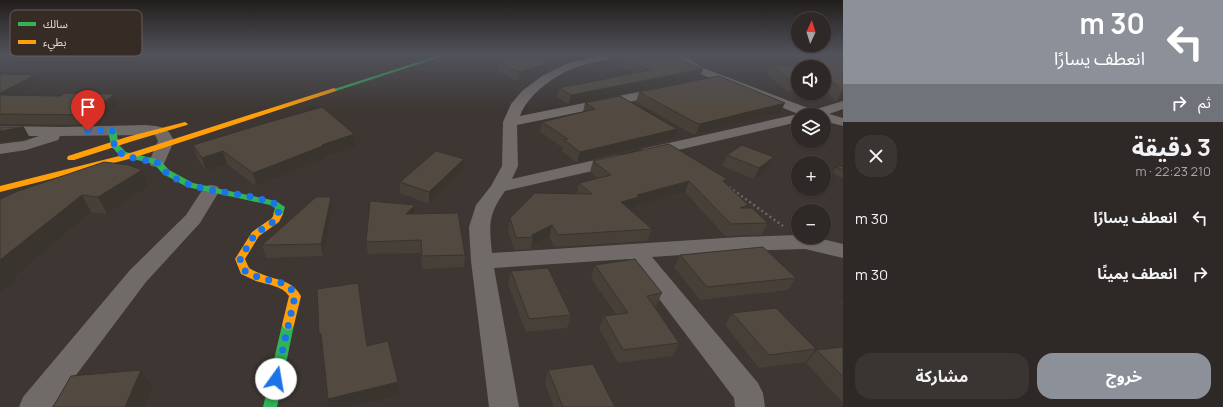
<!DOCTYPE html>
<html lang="ar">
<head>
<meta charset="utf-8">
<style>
	body { margin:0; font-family:Manrope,"Noto Sans Arabic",sans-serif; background:#3a3432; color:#f1f3f6; direction:rtl; height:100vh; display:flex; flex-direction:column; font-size:15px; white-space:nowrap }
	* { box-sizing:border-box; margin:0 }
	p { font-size:13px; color:#a7a6a7 }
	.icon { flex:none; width:22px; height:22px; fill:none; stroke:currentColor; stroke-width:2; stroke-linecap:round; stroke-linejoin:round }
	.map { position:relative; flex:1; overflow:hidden; direction:ltr }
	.sheet { display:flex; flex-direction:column; background:#2e2826; width:380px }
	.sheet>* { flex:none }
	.banner { background:#8c9099; color:#fff; overflow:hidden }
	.needle { width:26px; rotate:4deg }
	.controls { position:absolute; left:791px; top:12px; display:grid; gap:8px }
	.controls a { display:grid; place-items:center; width:40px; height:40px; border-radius:50%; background:#2e2826; box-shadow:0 1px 3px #0004,0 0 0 1px #494443; font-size:20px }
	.pin { position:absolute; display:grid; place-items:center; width:34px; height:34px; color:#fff; margin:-41px -17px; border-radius:50% 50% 50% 0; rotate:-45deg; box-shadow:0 0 4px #0007 }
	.pin .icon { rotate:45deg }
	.me { position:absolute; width:44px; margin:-22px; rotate:13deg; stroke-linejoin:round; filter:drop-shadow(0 0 3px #0008) }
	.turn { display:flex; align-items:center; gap:14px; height:84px; padding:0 12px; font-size:18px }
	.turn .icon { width:52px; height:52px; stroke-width:2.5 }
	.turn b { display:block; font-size:28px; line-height:34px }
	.then { display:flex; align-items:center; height:38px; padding:0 12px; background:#0003; gap:8px; font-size:15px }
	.round { display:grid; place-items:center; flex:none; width:42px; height:42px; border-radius:16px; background:#3a3432 }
	.overview { display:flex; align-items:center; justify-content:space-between; height:68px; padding:0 12px }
	h1 { font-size:24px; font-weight:700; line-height:30px }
	.cta { display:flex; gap:8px; margin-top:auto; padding:8px 12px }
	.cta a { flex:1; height:46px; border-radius:16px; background:#8c9099; color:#fff; font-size:16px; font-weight:700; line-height:46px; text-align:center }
	.cta a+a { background:#3a3432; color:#f1f3f6 }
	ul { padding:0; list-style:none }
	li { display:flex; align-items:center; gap:12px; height:56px; padding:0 12px }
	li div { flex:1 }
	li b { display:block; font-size:15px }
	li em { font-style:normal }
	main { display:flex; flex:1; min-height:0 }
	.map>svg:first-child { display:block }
</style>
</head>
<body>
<main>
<section class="sheet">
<div class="banner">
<div class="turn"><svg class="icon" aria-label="left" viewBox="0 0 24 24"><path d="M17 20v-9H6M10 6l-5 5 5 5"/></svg><div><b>30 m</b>انعطف يسارًا</div></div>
<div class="then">ثم<svg class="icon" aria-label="right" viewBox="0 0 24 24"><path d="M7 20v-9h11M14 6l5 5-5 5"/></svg></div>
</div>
<div class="overview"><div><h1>3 دقيقة</h1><p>210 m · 22:23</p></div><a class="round"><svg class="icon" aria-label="close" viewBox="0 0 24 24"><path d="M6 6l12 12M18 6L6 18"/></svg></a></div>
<ul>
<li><svg class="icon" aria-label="left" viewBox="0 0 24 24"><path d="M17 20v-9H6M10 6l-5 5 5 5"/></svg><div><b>انعطف يسارًا</b></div><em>30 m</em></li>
<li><svg class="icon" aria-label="right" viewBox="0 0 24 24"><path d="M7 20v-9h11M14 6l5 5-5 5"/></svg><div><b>انعطف يمينًا</b></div><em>30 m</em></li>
</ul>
<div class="cta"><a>خروج</a><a>مشاركة</a></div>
</section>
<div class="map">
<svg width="843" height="407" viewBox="0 0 843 407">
	<rect width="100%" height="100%" fill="#3d3633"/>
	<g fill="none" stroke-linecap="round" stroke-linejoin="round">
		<!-- path -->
		<path stroke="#6d6765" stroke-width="2.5" stroke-dasharray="2 3" stroke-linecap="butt" d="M729,187L783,226"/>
		<!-- street -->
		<path fill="#706b69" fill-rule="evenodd" d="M605,54H623L622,56C607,60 591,62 577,67C556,74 527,95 520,116L663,87L668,88L669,91L668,94L663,95L517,125L518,166L512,179L617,155L623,156L625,160L623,164L505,191C488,215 489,224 492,253L740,237L798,235V237H814L843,244V258L805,249L740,251L652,257L758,383L763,393L765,407H735L734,398L629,259L494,268L519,407H489L471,261L469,227L476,205L491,186L502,166L503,122L511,104L522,91L542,76L568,63Z
			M676,54H686L690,59L701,67L813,110L843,101V109L829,114L843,118V126L824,121V115H798V122L648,157L642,155L640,152L642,149L798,114L693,71L677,58Z
			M145,125C161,127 167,125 174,141L163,166L157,167L151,166L149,162L158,141L155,135H145L60,136L58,140L26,150L0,154V144L24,141L39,136H0V126L63,127Z
			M211,185L217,186L220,190L200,223L146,282L52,407H19L23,397L130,270L186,215L205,186Z"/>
		<!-- fast -->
		<path fill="#30b455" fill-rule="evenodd" d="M443,54H450L336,91L331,90Z
			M109,128H115L116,130L119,145L126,152L160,160L169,170L193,183L276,201L285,207L283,214L278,217L275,216L273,214L275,208L270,205L187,187L163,174L154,164L120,156L111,146L108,130Z
			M288,320L292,322L294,325L277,407H263L282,325L284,322Z"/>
		<!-- slow -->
		<path fill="#ff9f0a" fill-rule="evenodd" d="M334,88L337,90L336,91L133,158L0,192V186L127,154Z
			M185,122L188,124L187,125L133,141L74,160H68L67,158L68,156L127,137Z
			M278,211L283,214L279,222L259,236L245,259L249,268C254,271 259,273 264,275C279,281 292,280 301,296L294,325L292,328L288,330L284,328L282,325L289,296C281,285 268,285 256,281C251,279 246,276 241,274L235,259L252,232L272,218L275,212Z"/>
	</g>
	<!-- wall -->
	<path fill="#474038" d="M610,54H665L699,78L569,105L557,97L559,88L635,73L609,61Z
		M803,54L843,55V100L836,102L829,93H824V67H798V92L787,91L767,75L771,65L802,66L799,64Z
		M498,62L549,63L547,72L518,81L498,71Z
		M0,76L39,84L18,96H60L115,94L119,104L91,125L0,124Z
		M639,92L780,113L696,134H692L636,102Z
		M585,103L673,139L577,163L562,151L563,148L540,132L542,122L583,112Z
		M354,134L356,146L325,157V159L256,186L227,164L206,171L197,158L193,145Z
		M727,155L774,157L768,168L754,179L722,166Z
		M464,159L463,170L429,204L400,193V182Z
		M593,161L727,179L726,183L747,208L768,223L761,235L725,236L685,192L635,206V208L630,210L652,229L647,241L555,247L549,237L531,246V249L514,250L508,230L510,218L577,194L579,183L597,178L590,172Z
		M843,166V178L833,173L836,167Z
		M149,186L107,214L91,212L14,277L16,279L0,294V199Z
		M331,197L333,209L323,256L266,258L262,245Z
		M415,214L465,255L464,267L422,269L421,253L368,254L366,242Z
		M680,255L796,278L788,290L700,300L674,267Z
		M595,265L662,293L656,306H654L679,343L673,356L618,363L599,328L604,316L616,314L591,278Z
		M511,271L571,315L567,328L526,332L508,284Z
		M843,299V304L841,302Z
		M732,313L816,349L805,362L759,368L725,325Z
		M843,347V403L806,363L817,350Z
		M548,370L615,407H554L545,383Z"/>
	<!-- shaded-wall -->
	<path fill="#39342e" d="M549,63L547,72L518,81L519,72Z
		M703,69L699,78L569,105L571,95Z
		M35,75L39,84L1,105L0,102V93Z
		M842,91H843V100L836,102Z
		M115,94L119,104L91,125L86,115Z
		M785,103L780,113L696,134L700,124Z
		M24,127L30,138L0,142V131Z
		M677,129L673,139L577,163L580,152Z
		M354,134L356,146L325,157V159L256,186L253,173L322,145Z
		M223,151L227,164L206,171L202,158Z
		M774,157L768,168L754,179L759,168Z
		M464,159L463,170L429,204V192Z
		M142,170L149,186L107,214L98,197Z
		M727,179L722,191L723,181Z
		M689,181L685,192L635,206V208L617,214L621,202L637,195Z
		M82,195L91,212L14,277L16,279L0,294V260Z
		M331,197L333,209L323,256L321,244Z
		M415,205V217L406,214Z
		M748,205L742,217L740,208Z
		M552,225L549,237L531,246L533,237L532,235Z
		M319,334H321L322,347Z
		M141,370L152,388L145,407H125Z
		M398,382L399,395L348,407H330L328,399Z"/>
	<!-- building -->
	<path fill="#524a41" stroke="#39342e" d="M614,54H665L703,69L571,95L559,88L650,70Z
		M803,54L843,55V91H842L835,83L824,82V67H825Z
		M528,55L549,63L519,72L498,62Z
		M771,65L821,67H798V81H792Z
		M3,74L35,75L0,93V76Z
		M719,76L785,103L700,124L696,123L639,92Z
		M65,93L115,94L86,115L0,114V95L60,96Z
		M620,96L677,129L580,152L564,140L568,139L542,122L595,109L585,103Z
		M322,107L354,134L322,145L323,146L253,173L223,151L202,158L193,145L269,122Z
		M0,127H24L0,131Z
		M669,144L727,179L723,181L748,205L740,208H752L768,223L731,224L689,181L637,195L639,197L621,202L652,229L558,235L552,225L532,235L533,237L516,238L510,218L535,193L592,194L579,183L611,175L593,161Z
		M742,145L774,157L759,168L727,155Z
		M436,151L464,159L429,192L400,182Z
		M104,162L129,165L142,170L98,197L82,195L0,260V199L18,191Z
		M843,166V170L836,167Z
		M316,197H331L321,244L262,245Z
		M370,201L415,205L406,214L458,213L465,255L422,256L421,240L366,242Z
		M763,247L796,278L707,287L680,255Z
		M635,259L662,293L647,296L679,343L623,350L604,316L628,313L595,265Z
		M548,268L571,315L529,319L511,271Z
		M358,283L367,346L388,341L398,382L328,399L321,334H319L317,289Z
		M776,308L816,349L769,355L732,313Z
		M843,347V377L817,350Z
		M593,364L615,407H563L548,370Z
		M141,370L125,407H53L71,376Z"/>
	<!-- sky -->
	<linearGradient id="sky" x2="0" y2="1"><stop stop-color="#221e1c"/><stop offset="0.49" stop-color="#51525b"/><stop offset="1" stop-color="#51525b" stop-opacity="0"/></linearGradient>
	<rect width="843" height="111" fill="url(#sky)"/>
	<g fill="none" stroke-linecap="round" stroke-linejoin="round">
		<!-- route -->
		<path stroke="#1a73e8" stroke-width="7" stroke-dasharray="0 12.6" d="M88,131L112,130C113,137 113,146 118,151C125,158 148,161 157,162C176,192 229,190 260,199C267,201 274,202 280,207L276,220L255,234L240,259L245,271C250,273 255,276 260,278C274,282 289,280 295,296L276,379"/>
	</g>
	<!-- legend -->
	<rect x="10" y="10" width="132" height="46" rx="6" fill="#362b25" stroke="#695f5a" stroke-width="1"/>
	<rect x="18" y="22" width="18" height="4" fill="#30b455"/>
	<rect x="18" y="40" width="18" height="4" fill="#ff9f0a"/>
	<g font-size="11" fill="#e0d9d5">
		<text x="43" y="28">سالك</text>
		<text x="43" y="46">بطيء</text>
	</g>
</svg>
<div class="controls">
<a><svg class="needle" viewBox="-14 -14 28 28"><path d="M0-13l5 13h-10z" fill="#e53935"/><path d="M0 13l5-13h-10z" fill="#a7a6a7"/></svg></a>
<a><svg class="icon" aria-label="sound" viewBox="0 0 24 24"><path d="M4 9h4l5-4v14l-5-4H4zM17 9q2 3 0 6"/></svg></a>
<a><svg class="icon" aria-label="layers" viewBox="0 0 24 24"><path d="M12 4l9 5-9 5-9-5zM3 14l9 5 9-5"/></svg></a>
<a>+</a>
<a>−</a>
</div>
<div class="pin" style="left:88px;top:131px;background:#d93025"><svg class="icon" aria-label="arrive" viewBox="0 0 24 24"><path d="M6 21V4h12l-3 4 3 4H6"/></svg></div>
<svg class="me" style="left:276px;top:379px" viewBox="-20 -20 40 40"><circle r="19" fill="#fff"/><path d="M0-13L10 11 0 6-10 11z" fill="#1a73e8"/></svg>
</div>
</main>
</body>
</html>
